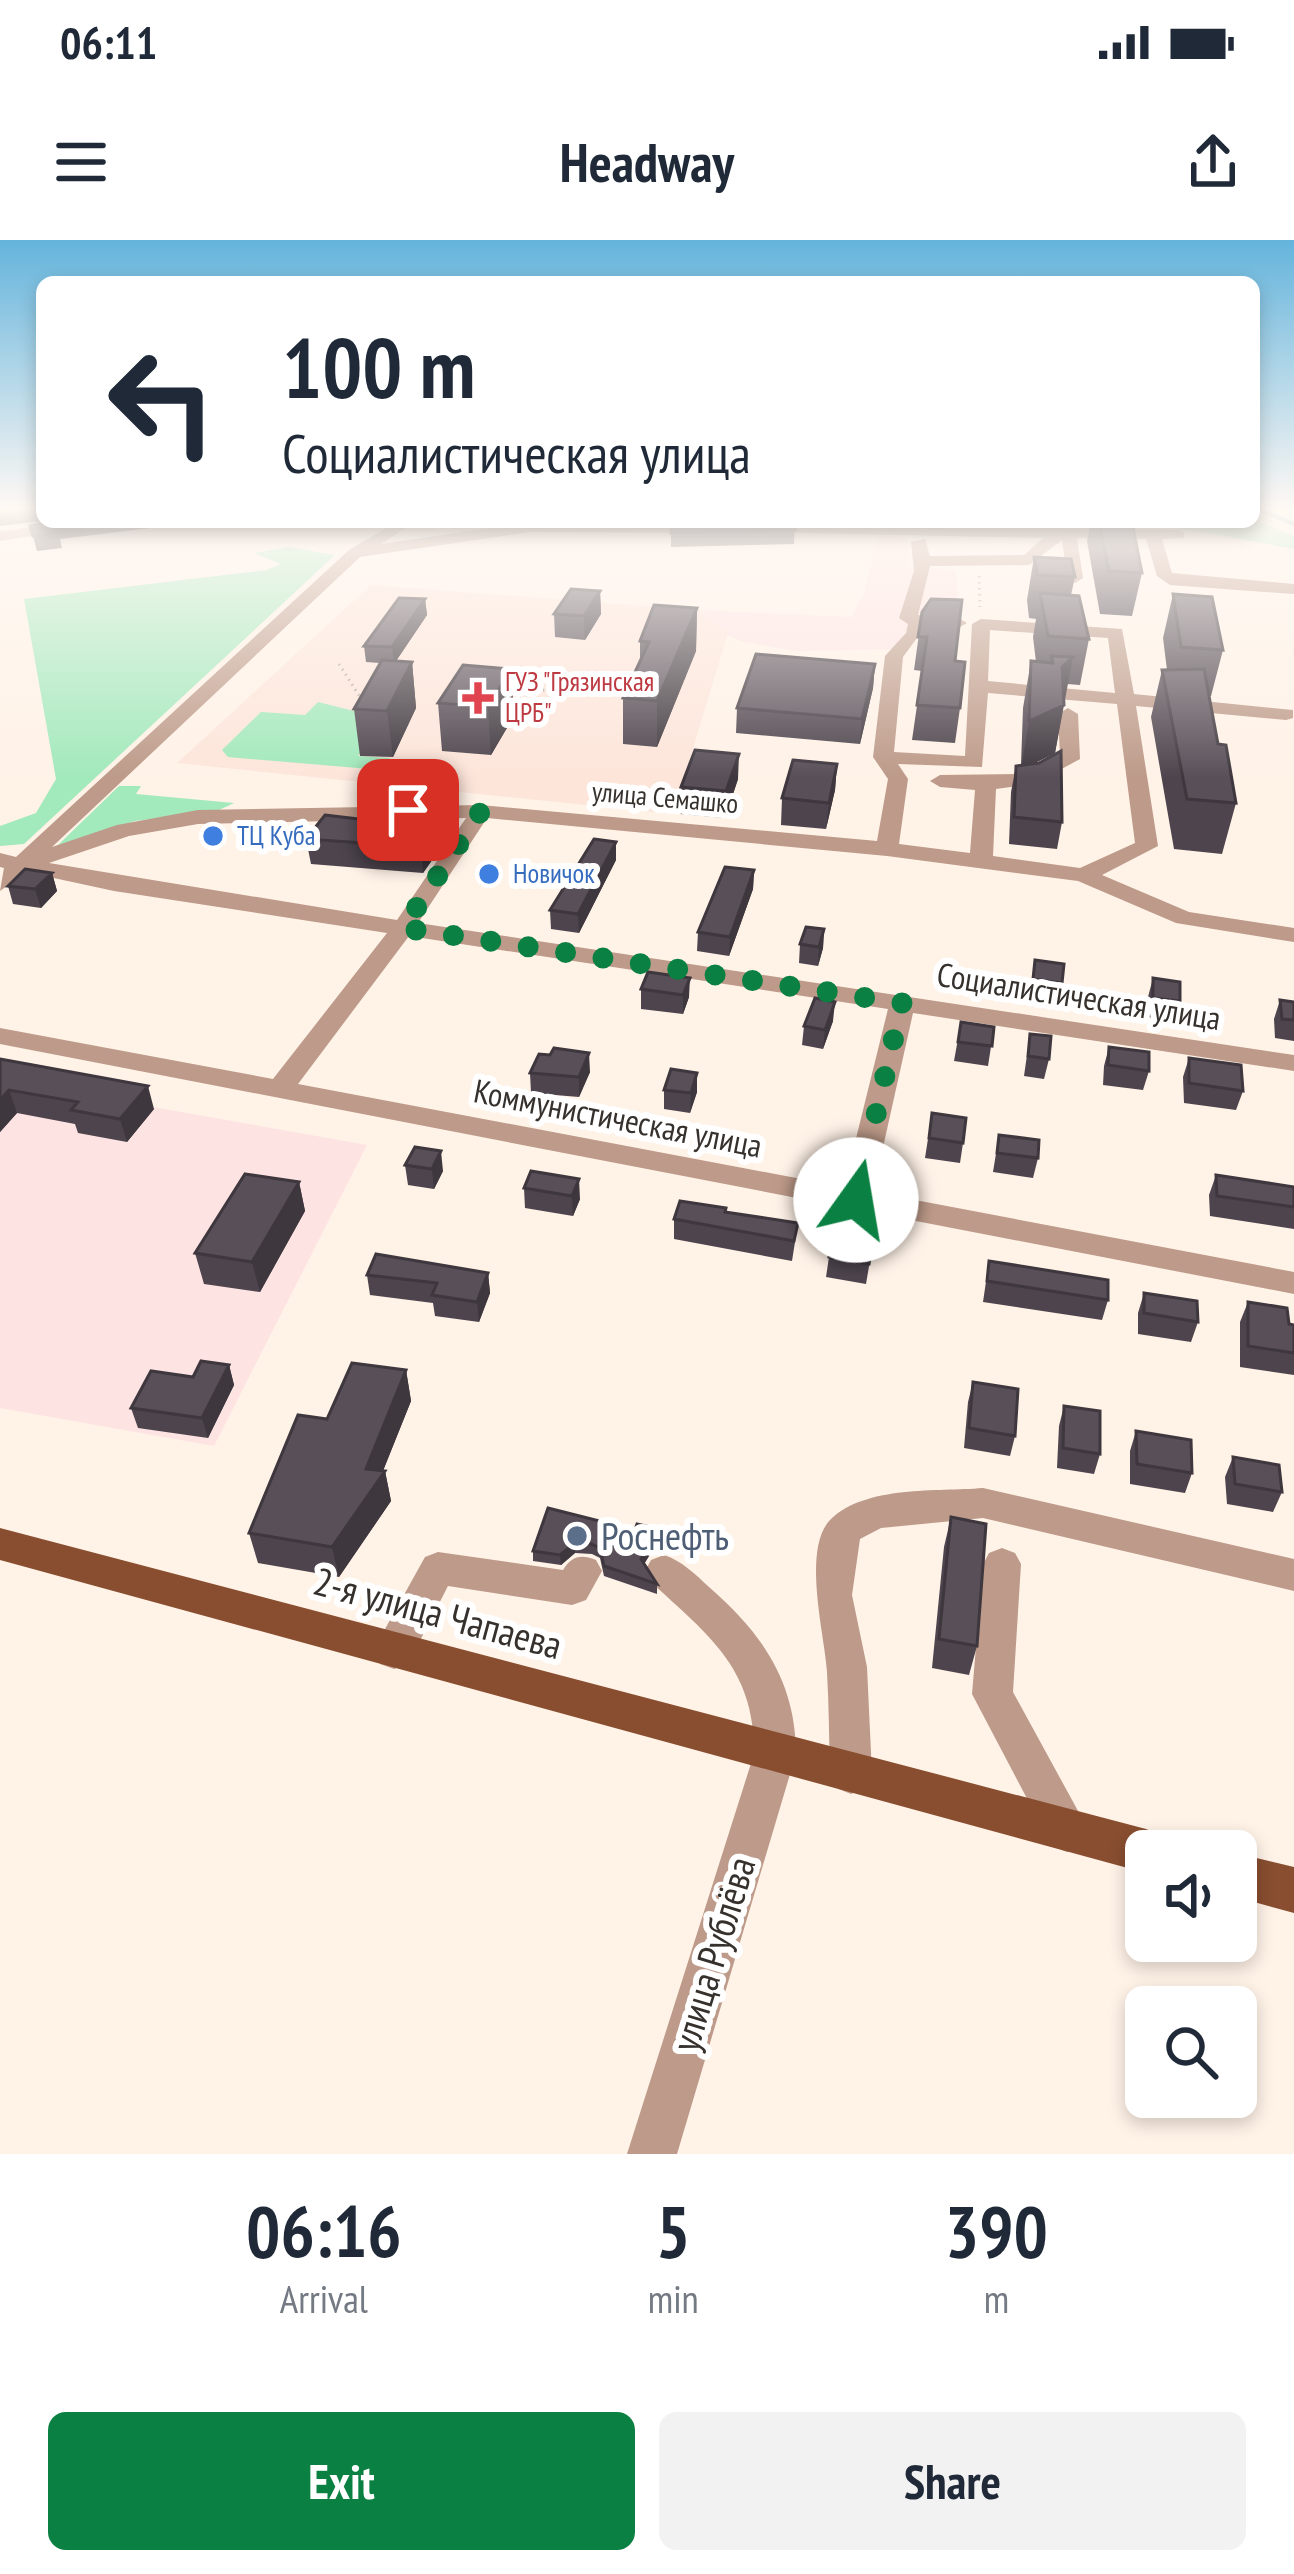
<!DOCTYPE html>
<html lang="en">
<head>
<meta charset="utf-8">
<style>
	body { margin:0; font-family:"PT Sans Narrow",sans-serif; background:#f2f2f3; color:#1f2937; height:100vh; display:flex; flex-direction:column; font-size:45px; white-space:nowrap }
	* { box-sizing:border-box; margin:0 }
	p { font-size:39px; color:#747a83 }
	.icon { flex:none; width:66px; height:66px; fill:none; stroke:currentColor; stroke-width:2; stroke-linecap:round; stroke-linejoin:round }
	.map { position:relative; height:1914px; overflow:hidden }
	.side { display:flex; flex-direction:column; background:#fff; flex:1 }
	.side>* { flex:none }
	.banner { position:absolute; left:36px; top:36px; width:1224px; height:252px; border-radius:18px; box-shadow:0 6px 18px #0003; background:#fff; color:#1f2937; overflow:hidden }
	.fabs { position:absolute; left:1125px; top:1590px; display:grid; gap:24px }
	.fabs a { display:grid; place-items:center; width:132px; height:132px; border-radius:18px; background:#fff; box-shadow:0 6px 18px #0003; font-size:60px }
	.pin { position:absolute; display:grid; place-items:center; width:102px; height:102px; color:#fff; margin:-51px; border-radius:24px; box-shadow:0 6px 18px #0006 }
	.me { position:absolute; width:132px; margin:-66px; rotate:13deg; stroke-linejoin:round; filter:drop-shadow(0 0 9px #0008) }
	.turn { display:flex; align-items:center; gap:42px; height:252px; padding:0 48px; font-size:54px }
	.turn .icon { width:156px; height:156px; stroke-width:2.5 }
	.turn b { display:block; font-size:84px; line-height:102px }
	.eta { display:flex; justify-content:space-evenly; align-items:center; height:204px; text-align:center }
	.eta b { font-size:72px; font-weight:600; line-height:84px }
	.button { display:flex; gap:24px; margin-top:auto; padding:24px 48px }
	.button a { flex:1; height:138px; border-radius:18px; background:#0b8043; color:#fff; font-size:48px; font-weight:600; line-height:138px; text-align:center }
	.button a+a { background:#f2f2f3; color:#1f2937 }
	.status { display:flex; justify-content:space-between; align-items:center; height:84px; padding:0 60px; background:#fff; direction:ltr }
	.status svg { height:33px; fill:currentColor }
	header { display:flex; justify-content:space-between; align-items:center; height:156px; padding:0 48px; background:#fff; font-size:54px; font-weight:600 }
	.map>svg:first-child { display:block }
</style>
</head>
<body>
<div class="status"><b>06:11</b><svg viewBox="0 0 49 12"><path d="M0 12V9h3v3zM5 12V6h3v6zM10 12V3h3v9zM15 12V0h3v12zM26 1h20v11H26zM47 4h2v5h-2z"/></svg></div>
<header><svg class="icon" aria-label="menu" viewBox="0 0 24 24"><path d="M4 6h16M4 12h16M4 18h16"/></svg>Headway<svg class="icon" aria-label="share" viewBox="0 0 24 24"><path d="M12 15V3M7 8l5-5 5 5M5 13v7h14v-7"/></svg></header>
<div class="map">
<svg width="1294" height="1914" viewBox="0 0 1294 1914">
	<rect width="100%" height="100%" fill="#fff2e7"/>
	<!-- industrial -->
	<path fill="#fee3e3" d="M878,295L906,298L911,326L956,330L959,376L909,387L895,409L797,411L743,402L716,390L695,370L851,377L864,354Z
		M0,840L367,905L214,1206L0,1168Z"/>
	<!-- medical -->
	<path fill="#fde5da" d="M371,345L695,370L728,393L673,574L177,523Z"/>
	<!-- green -->
	<path fill="#a2e9bc" d="M1254,279L1294,296V309L1186,289L1081,282Z
		M289,307L335,315L24,604L0,606V586L36,573L56,539L24,359L267,330L281,324L254,313Z
		M318,462L354,471L378,490L358,516L390,518L393,531L228,517L222,510L261,472L305,475Z
		M119,546H141L136,554L234,563L217,571L135,581L57,606Z"/>
	<g fill="none" stroke-linecap="round" stroke-linejoin="round">
		<!-- stream -->
		<path stroke="#3c8c9b" stroke-width="4.5" d="M1261,270L1294,284"/>
		<!-- path -->
		<path stroke="#b5aba2" stroke-width="3" stroke-dasharray="1.5 4.5" stroke-linecap="butt" d="M979,336L980,367
			M339,424L360,457
			M509,462L537,451L608,441"/>
		<!-- minor -->
		<path fill="#bd9a89" fill-rule="evenodd" d="M74,282H119L0,301V291Z
			M396,282H415L381,304L530,282L710,283L718,288L710,293L530,292L360,317L52,607L117,585L198,570L481,565L877,601L888,539L873,517L885,416L906,393L908,384L899,378L914,331L911,302L925,299L930,316L1024,315L1043,298L753,292L758,284L1178,290L1184,292V298L1162,299L1172,333L1294,344V354L1170,345L1157,336L1146,299L1077,298L1083,338L1075,343L1067,338L1062,300L1029,325L930,326L918,375L958,378L967,383L958,388L925,387L903,417L894,512L965,516L972,384L981,379L1122,389L1134,454L1293,470V478L1286,480L1136,466L1158,606L1102,635L1189,672L1294,688V702L1176,683L1078,641L887,616L487,578L418,683L1294,815V831L913,773L873,952L1294,1032V1054L0,804V788L273,839L387,693L114,651L26,632L0,651L4,628L0,627V613L16,617L349,310ZM990,390L1108,398L1115,453L988,441ZM988,453L1117,464L1135,603L1080,628L993,616L996,549L1034,544L1080,519L1078,474L1068,468L1058,474L1060,516L1022,534L940,535L930,541L940,547L975,550L970,613L899,604L908,539L898,524L982,527ZM466,578L397,680L49,623L129,596L198,584ZM409,696L888,769L844,947L298,844Z
			M983,1248L1294,1319V1351L983,1278L881,1288L860,1299L852,1355L867,1427L872,1534L866,1548L851,1554L836,1548L830,1534C829,1500 829,1466 827,1432C825,1396 801,1308 831,1279C867,1245 937,1252 983,1248Z
			M1002,1308L1015,1313L1021,1324L1013,1452L1089,1591L1082,1606L1067,1612L1052,1606L972,1454L983,1324L989,1313Z
			M438,1312L563,1330C572,1316 580,1314 596,1320L602,1331L586,1360L572,1365L448,1346L408,1424L394,1429L380,1424L374,1411L380,1398L425,1317Z
			M664,1315C682,1321 695,1334 709,1347C762,1393 796,1442 796,1514L677,1914H627L754,1514C755,1428 709,1396 651,1342L645,1331L651,1320Z"/>
		<!-- major -->
		<path fill="#894e30" fill-rule="evenodd" d="M0,1288L1146,1589L1162,1596L1168,1611H1146V1633L0,1320Z
			M1236,1613L1294,1627V1673L1236,1657Z"/>
	</g>
	<!-- wall -->
	<path fill="#4d444d" d="M1091,282H1132L1142,333L1132,376L1100,374L1087,301Z
		M795,284L794,304L671,307V293Z
		M1034,317L1075,337L1071,355L1089,399L1080,445L1067,444L1055,513L1034,523L1062,582L1057,609L1009,604L1011,552L1016,526L1021,525L1023,468L1031,421L1036,422L1033,397L1036,379L1029,378L1027,360Z
		M600,351L601,374L585,400L555,397L554,374Z
		M1173,354L1223,410L1211,456H1209L1218,504L1236,563L1222,614L1174,609L1151,477L1162,430H1167L1163,398Z
		M425,359L427,375L396,421L412,422L416,468L393,517L360,516L354,469L380,423L366,422L364,406Z
		M697,368L696,411L657,507L623,504V458L640,422V401Z
		M922,372L955,421L960,468L955,503L912,500L922,431L914,430Z
		M875,424L873,448L860,504L736,493L737,468Z
		M511,429L514,476L491,515L442,511L438,463Z
		M837,524L835,550L826,589L781,585L782,558Z
		M738,539L725,578L680,574L681,547Z
		M325,575L437,613L423,633L311,624L306,599Z
		M616,602V620L579,693L551,689L550,670Z
		M754,630L753,649L729,716L697,711L698,692Z
		M52,633L57,651L41,668L13,664L8,646Z
		M824,689L823,708L818,726L799,723L800,704Z
		M1035,720L1062,743L1058,762L1029,758Z
		M648,732L689,757L683,774L641,769V749Z
		M1153,738L1180,761L1175,781L1147,777L1148,757Z
		M1280,760L1294,762V801L1275,798L1274,779Z
		M833,781L823,809L802,805L804,786Z
		M961,782L994,787L988,826L954,821Z
		M1030,794L1049,819L1044,839L1024,836Z
		M1109,807L1149,831L1143,850L1103,845L1104,826Z
		M1189,818L1243,851L1236,870L1184,863L1183,837Z
		M0,819L154,869L127,902L78,893L75,884L17,873L0,892Z
		M590,832L579,857L531,853L530,833Z
		M664,850L697,852L690,873L664,869Z
		M932,873L963,903L960,923L925,918Z
		M999,895L1038,918L1033,938L993,932Z
		M405,925L443,931L434,949L408,945Z
		M531,931L580,959L573,976L525,968L524,948Z
		M1216,935L1294,947V989L1210,976L1209,955Z
		M299,942L305,971L260,1052L204,1044L195,1013Z
		M726,972L798,983L792,1021L674,999V979Z
		M874,997L866,1044L826,1037L829,1017Z
		M989,1021L1108,1060L1102,1080L983,1062Z
		M488,1033L490,1053L479,1082L435,1076L433,1063L370,1055L367,1035Z
		M1144,1053L1198,1082L1191,1102L1138,1094V1073Z
		M1248,1062L1289,1084L1294,1085V1135L1240,1127V1082Z
		M229,1125L234,1145L208,1198L138,1188L131,1168Z
		M406,1130L411,1161L383,1231H385L391,1261L339,1337L258,1323L249,1293L327,1179Z
		M973,1142L1015,1196L1010,1216L964,1208L968,1162Z
		M1064,1166L1100,1214L1094,1234L1057,1228L1059,1186Z
		M1136,1191L1192,1233L1185,1253L1130,1244V1211Z
		M1233,1217L1282,1252L1273,1272L1227,1264L1225,1237Z
		M951,1277L977,1406L969,1435L932,1428L944,1307Z
		M635,1290L673,1292L670,1312L649,1316L644,1324L657,1344V1354L604,1336L600,1318L592,1314L575,1313L561,1325L533,1321V1311Z"/>
	<!-- shaded-wall -->
	<path fill="#3e373e" d="M16,270H42V281L0,286V272Z
		M76,282H200L60,299L62,308L37,311L33,296L55,285Z
		M600,351L601,374L585,400L584,376Z
		M425,359L427,375L394,424L392,407Z
		M697,368L696,411L657,507V461Z
		M1073,417L1055,513L1021,530L1029,481L1062,427Z
		M412,422L416,468L393,517L387,471Z
		M875,424L873,448L860,504L862,479Z
		M511,429L514,476L491,515L488,467Z
		M739,514L738,539L725,578L726,551Z
		M837,524L835,550L826,589L829,563Z
		M434,588L437,613L423,633L421,607Z
		M616,602V620L579,693L578,674Z
		M754,630L753,649L729,716L730,697Z
		M52,633L57,651L41,668L35,649Z
		M824,689L823,708L818,726L819,707Z
		M690,738L689,757L683,774V755Z
		M835,762L833,781L823,809L825,790Z
		M589,813L590,832L579,857V837Z
		M697,833V852L690,873L691,853Z
		M148,846L154,869L127,902L120,879Z
		M9,850L17,873L0,892V860Z
		M441,911L443,931L434,949L432,929Z
		M579,939L580,959L573,976L572,956Z
		M299,942L305,971L260,1052L252,1022Z
		M488,1033L490,1053L479,1082L477,1062Z
		M229,1125L234,1145L208,1198L202,1178Z
		M406,1130L411,1161L380,1238L385,1231L391,1261L339,1337L332,1307Z
		M575,1303V1313L561,1325L560,1315Z
		M649,1306V1316L641,1329V1319Z"/>
	<!-- building -->
	<path fill="#594f59" stroke="#3e373e" stroke-width="3" d="M48,282H76L55,285L58,293L33,296L30,286Z
		M1099,282H1132L1142,333L1109,331Z
		M672,283L795,284V290L671,293Z
		M1034,317L1071,319L1075,337L1037,335Z
		M571,349L600,351L584,376L554,374Z
		M1040,353L1079,356L1089,399L1048,396Z
		M1173,354L1212,357L1223,410L1181,407Z
		M399,358L425,359L392,407L364,406Z
		M931,359L962,360L955,421L965,422L960,468L917,465L927,397H918L922,372Z
		M654,365L697,368L657,461L623,458L649,402L640,401Z
		M756,414L875,424L862,479L737,468Z
		M1051,416L1073,417L1062,427L1064,465L1029,481L1031,421L1053,423Z
		M382,420L412,422L387,471L354,469Z
		M463,425L511,429L488,467L438,463Z
		M1204,429L1218,504L1226,505L1236,563L1187,559L1162,430Z
		M695,510L739,514L726,551L681,547Z
		M1061,511L1062,582L1014,577L1016,526L1039,523Z
		M793,520L837,524L829,563L782,558Z
		M325,575L434,588L421,607L306,599Z
		M594,599L616,602L578,674L550,670Z
		M725,627L754,630L730,697L698,692Z
		M25,629L52,633L35,649L8,646Z
		M806,687L824,689L819,707L800,704Z
		M1035,720L1064,724L1062,743L1033,739Z
		M648,732L690,738L683,755L641,749Z
		M1153,738L1180,742V761L1153,758Z
		M815,758L835,762L825,790L804,786Z
		M1280,760L1294,762V780L1282,779Z
		M961,782L994,787L992,806L958,802Z
		M1030,794L1051,796L1049,819L1028,816Z
		M1109,807L1149,812V831L1108,825Z
		M554,808L589,813L579,837L530,833L539,814L550,815Z
		M1189,818L1241,825L1243,851L1189,843Z
		M0,819L148,846L120,879L71,870L78,862L9,850L0,860Z
		M671,829L697,833L691,853L664,850Z
		M932,873L966,878L963,903L929,898Z
		M999,895L1039,900L1038,918L997,913Z
		M415,907L441,911L432,929L405,925Z
		M531,931L579,939L572,956L524,948Z
		M245,934L299,942L252,1022L195,1013Z
		M1216,935L1294,947V967L1217,956Z
		M680,961L726,968L725,972L798,983L794,1001L674,979Z
		M834,991L874,997L869,1024L829,1017Z
		M376,1014L488,1033L477,1062L432,1055L437,1043L367,1035Z
		M989,1021L1108,1040V1060L987,1041Z
		M1144,1053L1197,1061L1198,1082L1144,1073Z
		M1248,1062L1287,1068L1289,1084L1294,1085V1113L1248,1106Z
		M201,1121L229,1125L202,1178L131,1168L151,1131L193,1137Z
		M352,1123L406,1130L366,1229L385,1231L332,1307L249,1293L298,1175L327,1179Z
		M973,1142L1018,1149L1015,1196L969,1188Z
		M1064,1166L1100,1171V1214L1063,1208Z
		M1136,1191L1191,1200L1192,1233L1137,1224Z
		M1233,1217L1279,1225L1282,1252L1235,1244Z
		M548,1268L635,1290L637,1284L673,1292L670,1302L649,1306L641,1319L657,1344L604,1326L600,1308L591,1304L575,1303L560,1315L533,1311Z
		M951,1277L986,1284L977,1406L939,1399Z"/>
	<!-- sky -->
	<linearGradient id="sky" x2="0" y2="1"><stop stop-color="#64b4dc"/><stop offset="0.5" stop-color="#fff9f4"/><stop offset="1" stop-color="#fff9f4" stop-opacity="0"/></linearGradient>
	<rect width="1294" height="538" fill="url(#sky)"/>
	<g fill="none" stroke-linecap="round" stroke-linejoin="round">
		<!-- route -->
		<path stroke="#0b8043" stroke-width="21" stroke-dasharray="0 37.8" d="M408,570L481,571L403,688L902,763L856,960"/>
	</g>
	<!-- markers -->
	<path fill="#e0444e" stroke="#fff" stroke-width="4.5" d="M472 440h12v12h12v12h-12v12h-12v-12h-12v-12h12z"/>
	<g fill="#3f7fe0" stroke="#fff" stroke-width="4.5">
		<circle cx="213" cy="596" r="12"/>
		<circle cx="489" cy="634" r="12"/>
	</g>
	<circle fill="#5c6f8a" stroke="#fff" stroke-width="4.5" cx="577" cy="1296" r="12"/>
	<g text-anchor="middle" stroke-width="12" stroke-linejoin="round" paint-order="stroke">
		<!-- far-health labels -->
		<g font-size="27" fill="#be3a42" stroke="#fff" text-anchor="start">
			<text x="505" y="451">ГУЗ "Грязинская<tspan x="505" dy="31">ЦРБ"</tspan></text>
		</g>
		<!-- far-street labels -->
		<g font-size="27" fill="#36312d" stroke="#fff">
			<text transform="translate(665 558) rotate(5)" y="9">улица Семашко</text>
		</g>
		<!-- far-shop labels -->
		<g font-size="27" fill="#366cbe" stroke="#fff" text-anchor="start">
			<text x="237" y="605">ТЦ Куба</text>
			<text x="513" y="643">Новичок</text>
		</g>
		<!-- street labels -->
		<g font-size="33" fill="#36312d" stroke="#fff">
			<text transform="translate(1079 756) rotate(9)" y="12">Социалистическая улица</text>
			<text transform="translate(618 878) rotate(11)" y="12">Коммунистическая улица</text>
		</g>
		<!-- near-service labels -->
		<g font-size="39" fill="#4e5e75" stroke="#fff" text-anchor="start">
			<text x="601" y="1310">Роснефть</text>
		</g>
		<!-- near-street labels -->
		<g font-size="39" fill="#36312d" stroke="#fff">
			<text transform="translate(438 1373) rotate(15)" y="14">2-я улица Чапаева</text>
			<text transform="translate(713 1714) rotate(-73)" y="14">улица Рублёва</text>
		</g>
	</g>
</svg>
<div class="fabs">
<a><svg class="icon" aria-label="sound" viewBox="0 0 24 24"><path d="M4 9h4l5-4v14l-5-4H4zM17 9q2 3 0 6"/></svg></a>
<a><svg class="icon" aria-label="search" viewBox="0 0 24 24"><circle cx="10" cy="10" r="6"/><path d="M15 15l6 6"/></svg></a>
</div>
<div class="pin" style="left:408px;top:570px;background:#d93025"><svg class="icon" aria-label="arrive" viewBox="0 0 24 24"><path d="M6 21V4h12l-3 4 3 4H6"/></svg></div>
<svg class="me" style="left:856px;top:960px" viewBox="-20 -20 40 40"><circle r="19" fill="#fff"/><path d="M0-13L10 11 0 6-10 11z" fill="#0b8043"/></svg>
<div class="banner">
<div class="turn"><svg class="icon" aria-label="left" viewBox="0 0 24 24"><path d="M17 20v-9H6M10 6l-5 5 5 5"/></svg><div><b>100 m</b>Социалистическая улица</div></div>
</div>
</div>
<section class="side">
<div class="eta">
<div><b>06:16</b><p>Arrival</p></div>
<div><b>5</b><p>min</p></div>
<div><b>390</b><p>m</p></div>
</div>
<div class="button"><a>Exit</a><a>Share</a></div>
</section>
</body>
</html>
